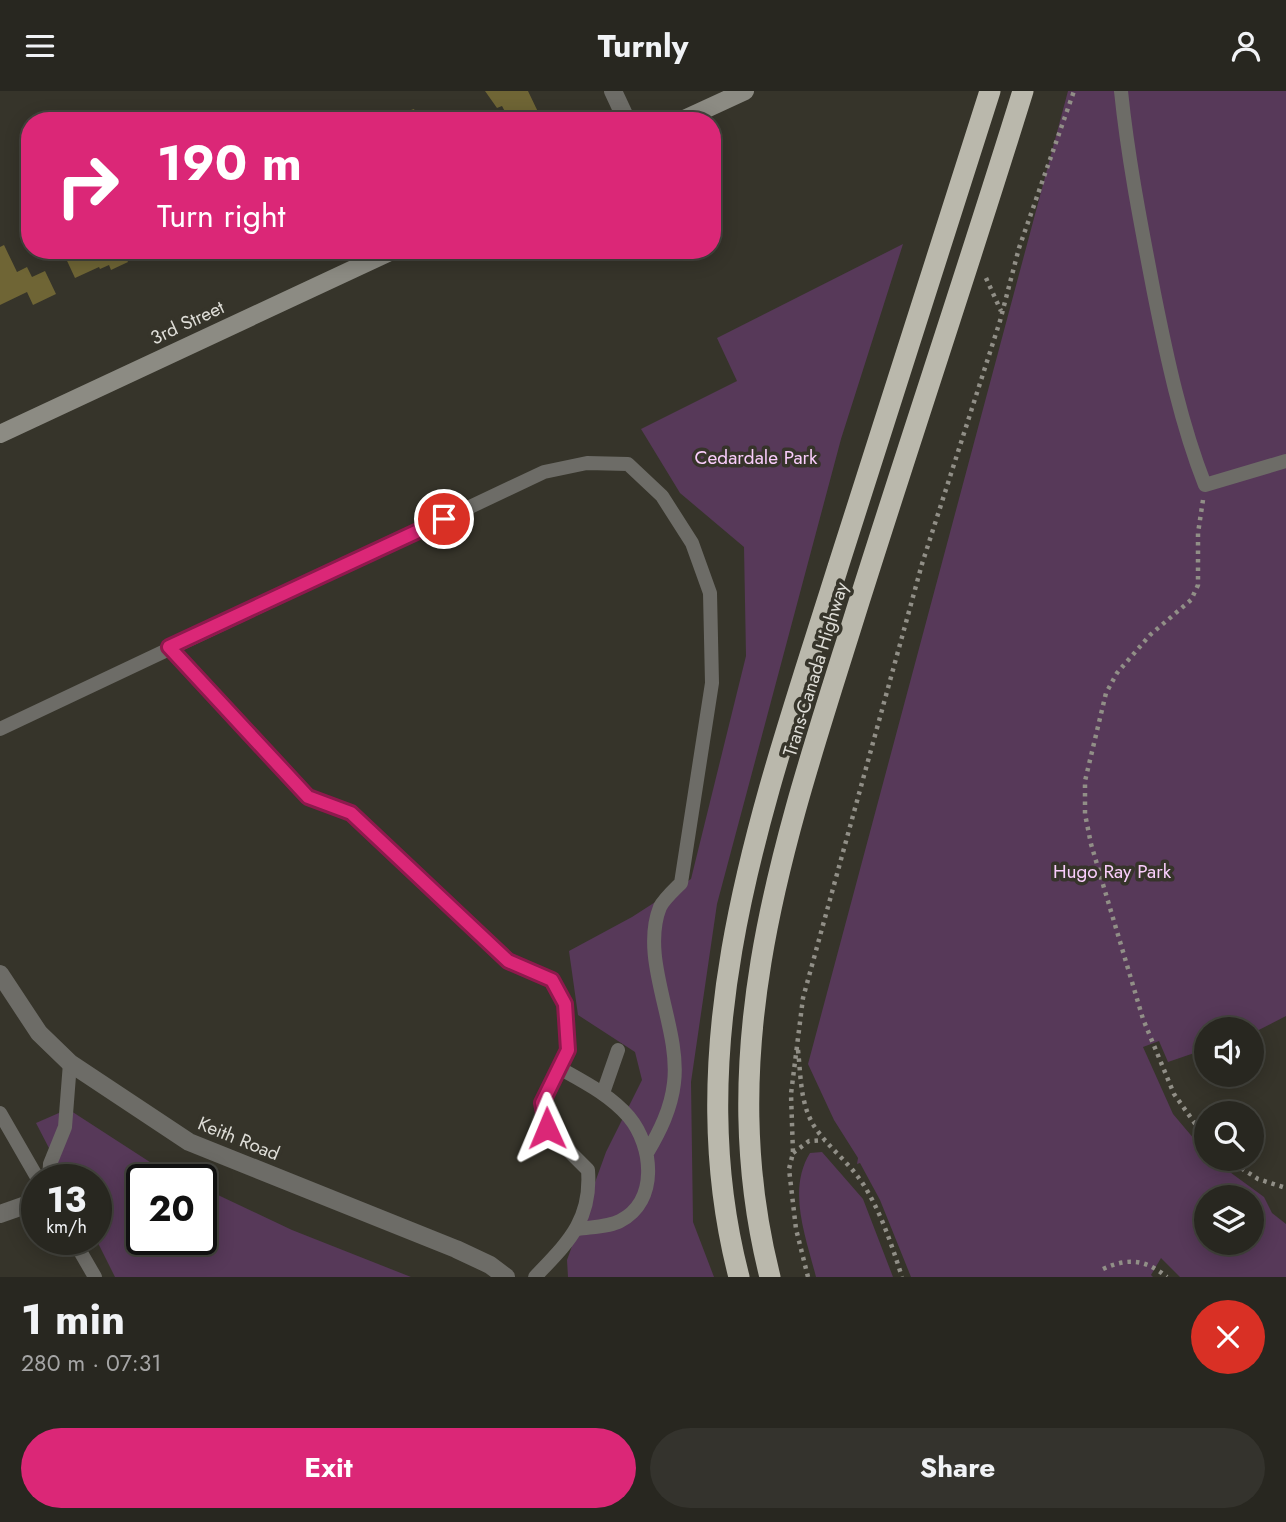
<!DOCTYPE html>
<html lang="en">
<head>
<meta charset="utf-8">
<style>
	body { margin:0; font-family:Jost,sans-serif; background:#34332d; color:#f1f3f6; height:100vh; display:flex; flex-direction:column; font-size:26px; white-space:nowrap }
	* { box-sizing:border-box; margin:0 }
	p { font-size:23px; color:#a5a5a5 }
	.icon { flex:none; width:38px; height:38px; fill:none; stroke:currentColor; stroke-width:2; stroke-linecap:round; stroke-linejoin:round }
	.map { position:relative; height:1186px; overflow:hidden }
	.panel { display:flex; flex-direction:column; background:#282720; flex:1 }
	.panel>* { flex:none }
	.guide { position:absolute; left:21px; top:21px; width:700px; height:147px; border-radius:28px; box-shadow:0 4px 18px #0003,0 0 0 2px #44443e; background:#db2777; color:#fff; overflow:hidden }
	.controls { position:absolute; left:1194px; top:926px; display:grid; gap:14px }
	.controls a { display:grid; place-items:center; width:70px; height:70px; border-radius:50%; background:#282720; box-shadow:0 4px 18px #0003,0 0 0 2px #44443e; font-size:35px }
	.speed { position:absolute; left:21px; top:1073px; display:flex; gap:14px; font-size:35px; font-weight:700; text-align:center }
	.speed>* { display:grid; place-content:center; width:91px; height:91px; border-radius:50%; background:#282720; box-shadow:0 4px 18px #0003,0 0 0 2px #44443e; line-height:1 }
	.speed small { font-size:18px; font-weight:400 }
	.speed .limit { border:4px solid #111; border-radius:10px; background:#fff; color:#111 }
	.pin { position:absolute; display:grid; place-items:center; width:60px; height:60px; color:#fff; margin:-30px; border:4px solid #fff; border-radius:50%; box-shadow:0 2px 7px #0007 }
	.me { position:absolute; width:77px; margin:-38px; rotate:359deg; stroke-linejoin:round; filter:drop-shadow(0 0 5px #0008) }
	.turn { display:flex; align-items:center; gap:24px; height:147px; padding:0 21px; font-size:32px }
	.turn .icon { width:91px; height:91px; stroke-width:2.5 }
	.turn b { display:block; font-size:49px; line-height:60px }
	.round { display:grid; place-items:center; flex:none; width:74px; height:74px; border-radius:37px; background:#34332d }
	.summary { display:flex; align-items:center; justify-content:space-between; height:119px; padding:0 21px }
	h1 { font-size:42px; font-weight:700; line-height:52px }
	.primary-button { display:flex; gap:14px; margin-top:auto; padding:14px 21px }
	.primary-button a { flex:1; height:80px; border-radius:42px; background:#db2777; color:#fff; font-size:28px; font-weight:700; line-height:80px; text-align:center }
	.primary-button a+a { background:#34332d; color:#f1f3f6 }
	header { display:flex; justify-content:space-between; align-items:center; height:91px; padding:0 21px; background:#282720; font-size:32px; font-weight:700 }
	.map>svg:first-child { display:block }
</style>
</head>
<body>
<header><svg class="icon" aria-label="menu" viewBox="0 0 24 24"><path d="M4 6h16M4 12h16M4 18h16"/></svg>Turnly<svg class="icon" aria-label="person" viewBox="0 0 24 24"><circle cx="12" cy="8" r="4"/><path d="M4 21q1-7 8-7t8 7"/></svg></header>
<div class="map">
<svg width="1286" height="1186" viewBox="0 0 1286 1186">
	<rect width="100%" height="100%" fill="#36342a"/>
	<!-- green -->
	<path fill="#573959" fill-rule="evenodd" d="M1068,0H1286V925L1251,943V938H1206V958L1168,971L1159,950L1143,956L1173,1023L1206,1062V1068H1212L1264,1106L1272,1122L1286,1133V1186H1180L1161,1167L1151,1184L1153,1186H911L880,1109L860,1072L857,1073L858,1067L834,1029L808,973ZM1206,1106H1251V1152H1206Z
		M903,153L841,348L717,813L691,991L693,1131L714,1186H568L567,1169L606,1061L642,989L635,961L578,924L569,860L632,826L691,788L746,565L744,456L680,402L641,338L737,290L717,247Z
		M68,1018L156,1075L184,1088H142V1148H201V1096L292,1139L411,1186H115L96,1148V1088H65L36,1032Z
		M822,1061L863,1108L893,1186H816C806,1146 787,1099 810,1062Z"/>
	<!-- building -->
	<path fill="#6f6535" d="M485,0H528L539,23L526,30H510L502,15L497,17Z
		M414,18L419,30H392L390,26Z
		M4,154L17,181L27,176L32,186L45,180L56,203L33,214L27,201L0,214V156Z
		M62,159H136L125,165L128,171L111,179L109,174L100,178L99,176L75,187Z"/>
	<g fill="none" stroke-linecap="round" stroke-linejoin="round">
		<!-- path -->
		<path stroke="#918f87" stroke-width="4.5" stroke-dasharray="3.5 5" stroke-linecap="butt" d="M986,187L1001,220
			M1203,409L1198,442V494L1191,509L1150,544L1117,582L1106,602L1085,690V723L1091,753L1143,928L1174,1003L1206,1048
			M798,959C801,986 800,1015 816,1038C831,1059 851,1073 865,1096C882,1124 892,1155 902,1186
			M793,1062L809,1050L825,1049
			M1227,1068L1258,1088L1286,1097
			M1103,1178C1129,1166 1146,1169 1167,1186
			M808,1186L796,1138L789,1078L793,1062L791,1003L803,907L922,473L1000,230L1019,157L1074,0"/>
		<!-- lane -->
		<path stroke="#6d6c67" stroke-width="14" d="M1121,0C1128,68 1141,134 1154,202C1167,267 1181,333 1205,394L1286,370
			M169,557L308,706L351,722L508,870L552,889L565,913L568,959L542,1012L546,1037L588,1079C592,1130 567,1152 535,1186
			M0,638L544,381L587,372L628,373L662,405L692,452L710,502L712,592L681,792C674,799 664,808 660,816C639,869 681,936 674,992C671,1018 660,1040 647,1062
			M559,977C584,991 610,1004 629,1026C653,1055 659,1110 620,1130C609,1136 591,1136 578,1138
			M603,1002L618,959
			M0,1022L38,1088
			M49,1088L50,1073L65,1036L70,972
			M73,1148L95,1186"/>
		<!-- street -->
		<path stroke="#6d6c67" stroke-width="18" d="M613,0L627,30
			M0,883L39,942L70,972L189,1051L456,1158L490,1174L506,1186
			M0,1123L37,1110"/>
		<!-- secondary -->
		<path stroke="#8c8b83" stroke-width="18" d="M680,30L745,0
			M0,343L394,159"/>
		<!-- highway -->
		<path stroke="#bab8ac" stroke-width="21" d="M739,1186C676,944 766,706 838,476C888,317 938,158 990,0
			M770,1186C710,949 789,736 859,511C913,340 970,171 1023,0"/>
	</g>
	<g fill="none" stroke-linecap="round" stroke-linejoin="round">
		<!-- route casing -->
		<g stroke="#8e194d" stroke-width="18">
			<path id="route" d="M444,428L169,556L308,706L351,722L508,870L552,889L565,913L568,959L542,1012L547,1037"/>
		</g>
		<!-- route -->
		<use href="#route" stroke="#db2777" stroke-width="12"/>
	</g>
	<g text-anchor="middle" stroke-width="7" stroke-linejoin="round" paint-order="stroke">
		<!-- street labels -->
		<g font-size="19" fill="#deddd7" stroke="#36342a">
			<text transform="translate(187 231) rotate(-25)" y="7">3rd Street</text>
			<text transform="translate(815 578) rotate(-73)" y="7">Trans-Canada Highway</text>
			<text transform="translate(239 1047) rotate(22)" y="7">Keith Road</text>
		</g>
		<!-- park labels -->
		<g font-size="19" fill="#f9cdfb" stroke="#36342a">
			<text x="756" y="373">Cedardale Park</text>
			<text x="1112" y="787">Hugo Ray Park</text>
		</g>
	</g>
</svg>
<div class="controls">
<a><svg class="icon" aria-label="sound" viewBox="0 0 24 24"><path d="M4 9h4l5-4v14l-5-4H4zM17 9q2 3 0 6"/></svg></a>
<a><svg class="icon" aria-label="search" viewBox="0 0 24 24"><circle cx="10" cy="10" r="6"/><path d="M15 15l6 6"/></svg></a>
<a><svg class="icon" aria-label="layers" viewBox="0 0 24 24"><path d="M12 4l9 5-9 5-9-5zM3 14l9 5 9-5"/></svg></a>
</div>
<div class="speed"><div>13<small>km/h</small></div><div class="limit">20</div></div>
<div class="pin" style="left:444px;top:428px;background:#d93025"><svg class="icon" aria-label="arrive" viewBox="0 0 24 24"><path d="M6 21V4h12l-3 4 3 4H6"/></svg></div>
<svg class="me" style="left:547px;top:1037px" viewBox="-20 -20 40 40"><path d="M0-17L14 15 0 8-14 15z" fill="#db2777" stroke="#fff" stroke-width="4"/></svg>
<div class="guide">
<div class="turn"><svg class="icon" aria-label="right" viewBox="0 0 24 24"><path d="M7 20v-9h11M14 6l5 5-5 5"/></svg><div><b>190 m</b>Turn right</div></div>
</div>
</div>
<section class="panel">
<div class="summary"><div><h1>1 min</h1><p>280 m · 07:31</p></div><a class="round" style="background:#d93025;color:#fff"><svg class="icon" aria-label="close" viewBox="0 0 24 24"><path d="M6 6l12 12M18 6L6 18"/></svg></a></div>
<div class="primary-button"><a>Exit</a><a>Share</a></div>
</section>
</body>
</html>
